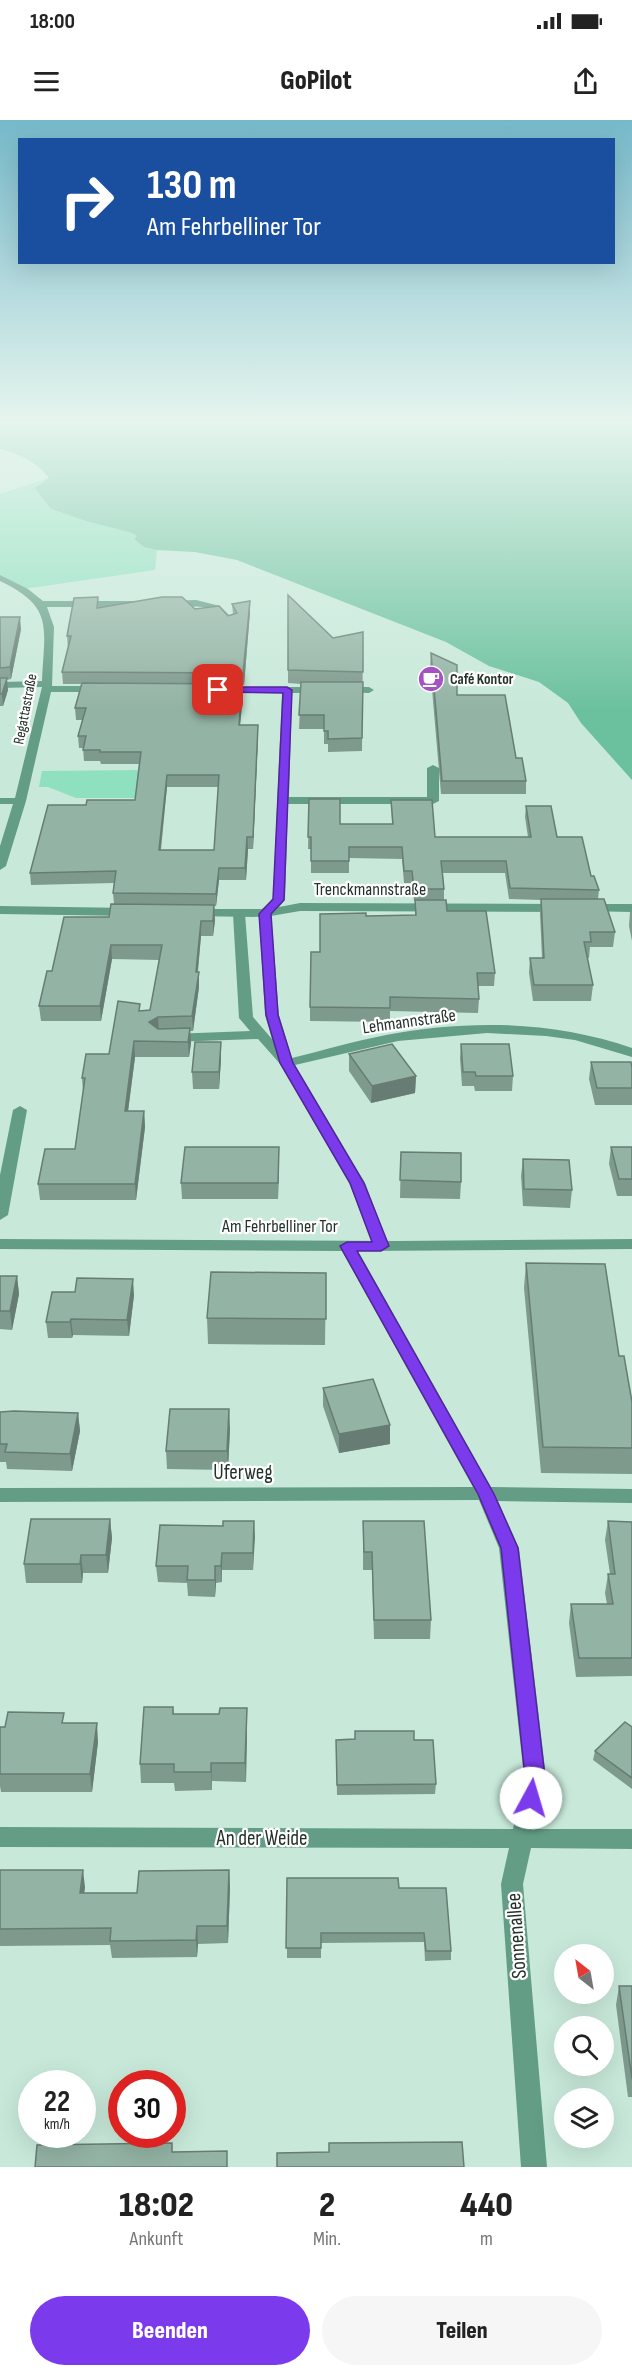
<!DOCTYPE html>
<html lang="de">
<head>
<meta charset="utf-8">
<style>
	body { margin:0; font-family:"Sofia Sans Condensed",sans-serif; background:#f6f6f6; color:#222; height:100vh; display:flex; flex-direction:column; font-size:22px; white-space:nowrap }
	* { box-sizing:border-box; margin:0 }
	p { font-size:20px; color:#767676 }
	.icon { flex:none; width:33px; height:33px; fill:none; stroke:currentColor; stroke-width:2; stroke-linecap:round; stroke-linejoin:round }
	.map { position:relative; height:2047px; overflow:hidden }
	.sheet { display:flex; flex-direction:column; background:#fff; flex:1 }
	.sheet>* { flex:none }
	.top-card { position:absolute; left:18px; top:18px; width:597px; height:126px; border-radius:0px; box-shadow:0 6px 24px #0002; background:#1a4fa0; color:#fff; overflow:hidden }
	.needle { width:39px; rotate:329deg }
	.tools { position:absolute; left:554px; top:1824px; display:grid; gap:12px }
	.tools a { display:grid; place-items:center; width:60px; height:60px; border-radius:50%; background:#fff; box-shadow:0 6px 24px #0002; font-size:30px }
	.speed { position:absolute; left:18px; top:1950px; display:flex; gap:12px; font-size:30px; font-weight:700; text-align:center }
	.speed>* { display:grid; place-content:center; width:78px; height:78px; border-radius:50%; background:#fff; box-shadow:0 6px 24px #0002; line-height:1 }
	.speed small { font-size:15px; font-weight:400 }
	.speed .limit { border:9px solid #d22; background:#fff; color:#111 }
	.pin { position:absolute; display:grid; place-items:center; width:51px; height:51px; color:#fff; margin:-26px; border-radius:12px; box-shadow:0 3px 9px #0006 }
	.me { position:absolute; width:66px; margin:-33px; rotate:6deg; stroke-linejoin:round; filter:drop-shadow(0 0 4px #0008) }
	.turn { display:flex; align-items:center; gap:21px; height:126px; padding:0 30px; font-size:27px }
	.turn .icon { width:78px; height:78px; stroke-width:2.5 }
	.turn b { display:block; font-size:42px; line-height:51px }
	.eta { display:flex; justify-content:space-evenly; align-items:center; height:102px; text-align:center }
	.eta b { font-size:36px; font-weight:800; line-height:42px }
	.primary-button { display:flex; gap:12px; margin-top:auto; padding:12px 30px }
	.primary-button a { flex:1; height:69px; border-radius:36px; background:#7c3aed; color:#fff; font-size:24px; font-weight:800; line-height:69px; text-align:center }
	.primary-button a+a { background:#f6f6f6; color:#222 }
	.status { display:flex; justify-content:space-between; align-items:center; height:42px; padding:0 30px; background:#fff; direction:ltr }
	.status svg { height:16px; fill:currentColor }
	header { display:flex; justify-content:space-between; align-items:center; height:78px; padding:0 30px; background:#fff; font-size:27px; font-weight:800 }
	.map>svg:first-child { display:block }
</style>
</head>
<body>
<div class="status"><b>18:00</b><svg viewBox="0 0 49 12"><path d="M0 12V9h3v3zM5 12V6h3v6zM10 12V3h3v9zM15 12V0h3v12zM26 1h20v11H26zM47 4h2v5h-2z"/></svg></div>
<header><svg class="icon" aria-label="menu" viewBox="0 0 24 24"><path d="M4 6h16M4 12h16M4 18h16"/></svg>GoPilot<svg class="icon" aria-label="share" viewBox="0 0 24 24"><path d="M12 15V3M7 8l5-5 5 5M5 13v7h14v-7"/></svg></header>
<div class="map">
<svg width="632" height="2047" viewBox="0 0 632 2047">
	<rect width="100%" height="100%" fill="#c8e9da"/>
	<!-- green -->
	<path fill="#8ee0be" d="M49,358L51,389L86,401L132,413L137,416L134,419L144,427L157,430L155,450L23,469L0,458V374Z
		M141,650L138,678H76L48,667H39L42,651Z"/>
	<!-- water -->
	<path fill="#6bc19e" d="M0,303H632V660L581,603L568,583L539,562L489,546L446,522L237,440L195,432L157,430L144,427L134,419L137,416L132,413L86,401L51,389L35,368L49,358C36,341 20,334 0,329Z"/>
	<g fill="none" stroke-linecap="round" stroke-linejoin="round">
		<!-- service -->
		<path fill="#639d85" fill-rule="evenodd" d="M265,789L271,793L279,895L292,938C324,930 355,921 386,915C469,899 553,901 632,928V937L575,920L546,916L487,913L398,921L295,945L365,1063L389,1126L387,1130H375L349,1063L281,945L258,919L171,922L164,918L171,914L250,911L239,898L233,794L239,790L245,794L253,897L272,919L265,895L259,793Z
			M20,986L27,990L8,1095L0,1100V1055L13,990Z"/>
		<!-- minor -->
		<path fill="#639d85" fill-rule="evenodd" d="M0,455L28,469L43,481H143L148,484L143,487H47L54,507L52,566H98L103,569L98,572H51L26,681L6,746L0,750V726L13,684H0V678H15L42,567L0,568V562L42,561C44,508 55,487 0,461Z
			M196,480L220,486L234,500L226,502C200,473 184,496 165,484L170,481Z
			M224,567H320L325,570L320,573H292L289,677H427V648L433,645L439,648V681L433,684H288L285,780L279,787L300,783L560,784L566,788L560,792L300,791L265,797L191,796L189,793L195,789H262L273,779L282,573L220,572L219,570Z
			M344,567H369L374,570L369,573L340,572L339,570Z
			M587,784H632V792L583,791L581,788L583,785Z
			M0,786L129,788L135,792L129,796L0,794Z
			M0,1119L397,1121L632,1119V1129L358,1131L491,1367L632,1369V1383L498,1381L519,1428L546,1657L535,1709H632V1729L531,1728L523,1764L547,2047H521L501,1764L509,1728L0,1727V1707L513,1709L524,1657L499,1428L479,1380L0,1382V1368L473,1367L342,1131L0,1129Z"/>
	</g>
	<!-- wall -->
	<path fill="#7e9a8d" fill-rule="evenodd" d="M288,475L333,518L363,512L362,631L328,632V624H324V609H299L301,564L288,563Z
		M98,477L99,488L195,489L228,496L233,494L232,484L250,481V492L244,565H243V575L240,605L258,616L253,729H248L246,760H219L216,786H214L215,800L213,816H201L198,852L199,867L193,911H190L191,923L189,937H135L128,991H144L145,1007L136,1080H40L38,1064L75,1029L83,972L82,958L109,934L140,891L150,890L159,840L112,839L101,901H41L39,886L52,851L109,797L114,784L113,773L114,763L31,765L30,753L86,685L135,680L139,644H101L100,641H84L83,628H79L78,616L83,600H76L75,588L81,564H63L62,552L68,528L67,516ZM167,667H218L214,730H161Z
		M0,497L21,509L11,559L7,560L8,570L3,586H0Z
		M431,533L457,575L516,638L526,661V674H441L430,546Z
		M309,679L340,704H392L391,680L435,717H528L525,697L526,686L557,717L591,756L599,770L598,779L615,812L613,827H590L589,838H587L593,865L591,881H533L529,853L530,838H542L540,794L541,780L509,779L505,753H443L444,769V780L447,791L495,853L494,866H478L479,879L478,893L390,891V902L310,901V887L320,832L366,796L415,795V781H414L412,763H404L402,739L349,738V753H311V729H308Z
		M630,792H632V821L629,806Z
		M461,924L513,956L512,971H475L474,966H462L460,938Z
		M349,934L416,956L415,973L371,983L349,951Z
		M221,939L219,969H193L192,952Z
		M591,942L632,947V985H595L589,959Z
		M279,1027L278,1079H182L181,1063Z
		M611,1027H632V1076H617L609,1044Z
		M401,1032L461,1062L460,1079L400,1078Z
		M523,1039L572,1070L570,1088L523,1086L521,1056Z
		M526,1143L619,1236L632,1282V1354L541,1353L524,1168Z
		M326,1153L325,1225L208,1224L207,1198Z
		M0,1156H17L19,1174L12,1210L0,1209Z
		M134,1175L129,1216L73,1215L72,1218H48L46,1202Z
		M323,1268L390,1305V1324L339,1333L323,1286Z
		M0,1292L78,1293L80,1311L72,1351L7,1349L6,1342H0Z
		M230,1308L228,1350L167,1349L166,1331Z
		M110,1399L112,1418L108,1453H83L82,1463H26L24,1444Z
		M254,1401L253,1450H222V1462L216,1463L215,1477L188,1476L187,1463L158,1462L156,1446L223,1406Z
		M363,1401L431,1500L430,1519H374L372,1450H363Z
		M608,1401L632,1402V1556L576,1557L569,1503L571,1484H607L605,1473L608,1454H610L605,1420Z
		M173,1587L174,1594H219L247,1588V1607L246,1662L212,1661V1670L175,1671L174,1663H141L140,1644Z
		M65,1603L98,1622L92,1672H1L0,1666V1607Z
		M632,1607V1669L593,1640L595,1631Z
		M336,1620L436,1664L435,1674L337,1675Z
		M0,1750L85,1767L84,1773H137L229,1750L230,1768L228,1823L198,1824L197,1837L112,1838L110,1825L0,1826Z
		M287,1758L399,1768L451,1831V1840L425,1841L424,1822L321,1823V1838H287Z
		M619,1866H632V1977H628L616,1885Z"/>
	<!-- shaded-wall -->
	<path fill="#677d73" d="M250,481V492L244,565L243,553Z
		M20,497L21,509L11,559L10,547Z
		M7,558L8,570L3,586L2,574Z
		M242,564L243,575L239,616V605Z
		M258,605V616L253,729V717Z
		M167,655V667L159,742V730Z
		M247,717L248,729L246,760L245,748Z
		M219,748V760L216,786V774Z
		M214,785L215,800L213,816V801Z
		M201,801V816L196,867V852Z
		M111,825L112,839L101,901L100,886Z
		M199,852V867L193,911L192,896Z
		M158,897L159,912L149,902Z
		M190,908L191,923L189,937L188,922Z
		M134,921L135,937L126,1007L125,991Z
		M221,922V939L219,969V952Z
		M416,956L415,973L371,983L372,966Z
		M144,991L145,1007L136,1080L135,1064Z
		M279,1027V1044L278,1079V1063Z
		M17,1156L19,1174L12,1210L10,1191Z
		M133,1159L134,1175L129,1216L127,1200Z
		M71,1199L73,1215L72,1218L70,1202Z
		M229,1289L230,1308L228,1350L227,1331Z
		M78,1293L80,1311L72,1351L70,1334Z
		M390,1305V1324L339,1333V1314Z
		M110,1399L112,1418L108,1453L106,1435Z
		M254,1401L255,1417L253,1450V1433Z
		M222,1433V1462L221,1446Z
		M81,1435L83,1453L82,1463L80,1444Z
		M215,1446L216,1463L215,1477Z
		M247,1588V1607L246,1662L245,1643Z
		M97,1603L98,1622L92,1672L90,1654Z
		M211,1643L212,1661V1670L211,1652Z
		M83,1750L85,1767L82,1790L80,1773Z
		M229,1750L230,1768L228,1823L227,1806Z
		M197,1806L198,1824L197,1837L196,1820Z"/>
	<!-- building -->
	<path fill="#93b3a4" stroke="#677d73" stroke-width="1.5" fill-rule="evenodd" d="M288,475L333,518L363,512V552L288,550Z
		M98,477L97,488L162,477H182L195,489L219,486L228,496L237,493L232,484L250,481L243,553L62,552L71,516H67L74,478Z
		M0,497H20L10,547L0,548Z
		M431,533L457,545V575H505L516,638H522L526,661H442Z
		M0,558H7L2,574H0Z
		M301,562H363L362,618L328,619V611H324V595H299Z
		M82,563L242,564L239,605H258L253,717H247L245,748H219L216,774L113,773L116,751L30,753L48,685H86L87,680H135L141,632H100V630H83L86,616H78L86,588H75ZM167,655H219L214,730H159Z
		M309,679H340V704H393L391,680H432L435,717H531L526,686H551L557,717H582L591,756H594L599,770L510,768L506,741H441L444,769H414L412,751H404L402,727H349V741H311V717H308Z
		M541,779H604L615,812H590L591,822H584L593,865H534L530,838H544Z
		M415,780H446L447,791H486L495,853H477L479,879L390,877V888L310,887L311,832H320V794L366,793V796L416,795Z
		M111,784L214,785L213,801H201L196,852H199L192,896L158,897L149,902L158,909L190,908L188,922L134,921L125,991H144L135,1064H38L45,1029H75L85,958H82L86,934H109L118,881L140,884L139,891L150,890L162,825H111L100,886H39L47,851H52L64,797H109Z
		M195,922H221L219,952H192Z
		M392,924L416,956L372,966L349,934Z
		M461,924H509L513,956H476L475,952H463Z
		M591,942H631L632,947V968H597Z
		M185,1027H279L278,1063H181Z
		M611,1027H632V1059H619Z
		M401,1032L461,1033V1062L400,1060Z
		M523,1039L569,1040L572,1070L524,1069Z
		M526,1143L605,1144L619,1236H624L632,1282V1328L543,1327Z
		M211,1152L326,1153V1199L207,1198Z
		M0,1156H17L10,1191H0Z
		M77,1158L133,1159L127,1200L71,1199L70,1202H46L52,1172H75Z
		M373,1259L390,1305L339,1314L323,1268Z
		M170,1289H229L227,1331H166Z
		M14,1291L78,1293L70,1334L5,1332L7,1324H0V1292Z
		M31,1399H110L106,1435H81L80,1444H24Z
		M223,1401H254L253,1433H222L221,1446H215V1460H187L188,1446H156L160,1405L223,1406Z
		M363,1401H424L431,1500H374L372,1432H364Z
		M608,1401L632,1402V1538H579L571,1484H613L608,1454H615Z
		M144,1587H173V1594H219L220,1588H247L245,1643H211V1652H174V1644H140Z
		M8,1592L64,1593L62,1603H97L90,1654H0V1607H5Z
		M625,1602L632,1607V1658L595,1631Z
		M355,1611H414V1620H433L436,1664L337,1665L336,1620L355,1619Z
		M0,1750H83L80,1773H137L139,1751L229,1750L227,1806H197L196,1820L110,1821L111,1808L0,1809Z
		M287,1758H398L399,1768H446L451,1831H426L424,1813H321V1828H286Z
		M619,1866H632V1959Z
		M462,2022L464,2047H277V2033L329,2032V2023Z
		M172,2023V2032L227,2031V2047H35L37,2025Z"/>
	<!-- sky -->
	<linearGradient id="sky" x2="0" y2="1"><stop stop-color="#76b9ca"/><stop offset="0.51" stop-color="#e6f5ee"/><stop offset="1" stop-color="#e6f5ee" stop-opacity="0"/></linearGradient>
	<rect width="632" height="590" fill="url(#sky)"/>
	<!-- route -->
	<path fill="#7c3aed" stroke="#51269a" stroke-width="1.5" d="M218,567H287L292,570L284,780L271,794L278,895L293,943L364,1063L389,1126L381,1131H357L494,1374L518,1428L545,1657L538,1684L531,1686L524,1684L521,1678L525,1657L501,1428L478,1374L340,1126L347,1122H372L350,1063L280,943L266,895L259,794L273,779L283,573L215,572V568Z"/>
	<!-- icons -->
	<defs>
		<g id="cafe-disc" transform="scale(1.35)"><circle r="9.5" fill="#a453c3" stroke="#fff"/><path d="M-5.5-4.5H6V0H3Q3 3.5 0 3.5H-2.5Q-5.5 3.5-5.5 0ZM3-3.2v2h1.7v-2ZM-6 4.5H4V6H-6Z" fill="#fff"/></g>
	</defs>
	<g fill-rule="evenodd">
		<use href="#cafe-disc" x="431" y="559"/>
	</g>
	<g text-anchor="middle" stroke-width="4.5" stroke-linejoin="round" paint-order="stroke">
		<!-- far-poi labels -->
		<g font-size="15" font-weight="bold" fill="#25322c" stroke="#fff" text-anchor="start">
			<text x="450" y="564">Café Kontor</text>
		</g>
		<!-- far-street labels -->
		<g font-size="15" fill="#25322c" stroke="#fff">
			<text transform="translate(25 589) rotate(-79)" y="5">Regattastraße</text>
		</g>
		<!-- street labels -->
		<g font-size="18" fill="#25322c" stroke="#fff">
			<text x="370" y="775">Trenckmannstraße</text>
			<text transform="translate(409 901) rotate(-8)" y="6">Lehmannstraße</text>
			<text x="280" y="1112">Am Fehrbelliner Tor</text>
		</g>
		<!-- near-street labels -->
		<g font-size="21" fill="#25322c" stroke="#fff">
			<text x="243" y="1359">Uferweg</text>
			<text x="262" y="1725">An der Weide</text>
			<text transform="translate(516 1816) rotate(-94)" y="7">Sonnenallee</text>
		</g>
	</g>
</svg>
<div class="tools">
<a><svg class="needle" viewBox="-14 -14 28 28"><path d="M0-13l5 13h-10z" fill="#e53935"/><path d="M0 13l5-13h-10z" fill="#767676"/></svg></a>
<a><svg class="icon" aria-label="search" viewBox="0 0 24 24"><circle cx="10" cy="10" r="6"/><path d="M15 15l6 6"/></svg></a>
<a><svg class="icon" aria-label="layers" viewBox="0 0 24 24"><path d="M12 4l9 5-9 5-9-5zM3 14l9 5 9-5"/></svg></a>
</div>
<div class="speed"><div>22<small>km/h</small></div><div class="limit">30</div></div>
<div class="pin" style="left:218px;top:570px;background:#d93025"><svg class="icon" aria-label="arrive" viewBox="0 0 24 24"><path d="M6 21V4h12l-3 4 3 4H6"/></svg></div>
<svg class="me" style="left:531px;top:1678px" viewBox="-20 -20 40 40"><circle r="19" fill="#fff"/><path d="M0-13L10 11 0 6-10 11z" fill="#7c3aed"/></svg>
<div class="top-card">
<div class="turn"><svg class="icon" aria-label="right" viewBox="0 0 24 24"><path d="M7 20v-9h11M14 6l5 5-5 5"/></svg><div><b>130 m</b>Am Fehrbelliner Tor</div></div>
</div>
</div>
<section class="sheet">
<div class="eta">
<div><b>18:02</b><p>Ankunft</p></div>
<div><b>2</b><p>Min.</p></div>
<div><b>440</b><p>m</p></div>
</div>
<div class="primary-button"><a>Beenden</a><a>Teilen</a></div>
</section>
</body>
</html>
